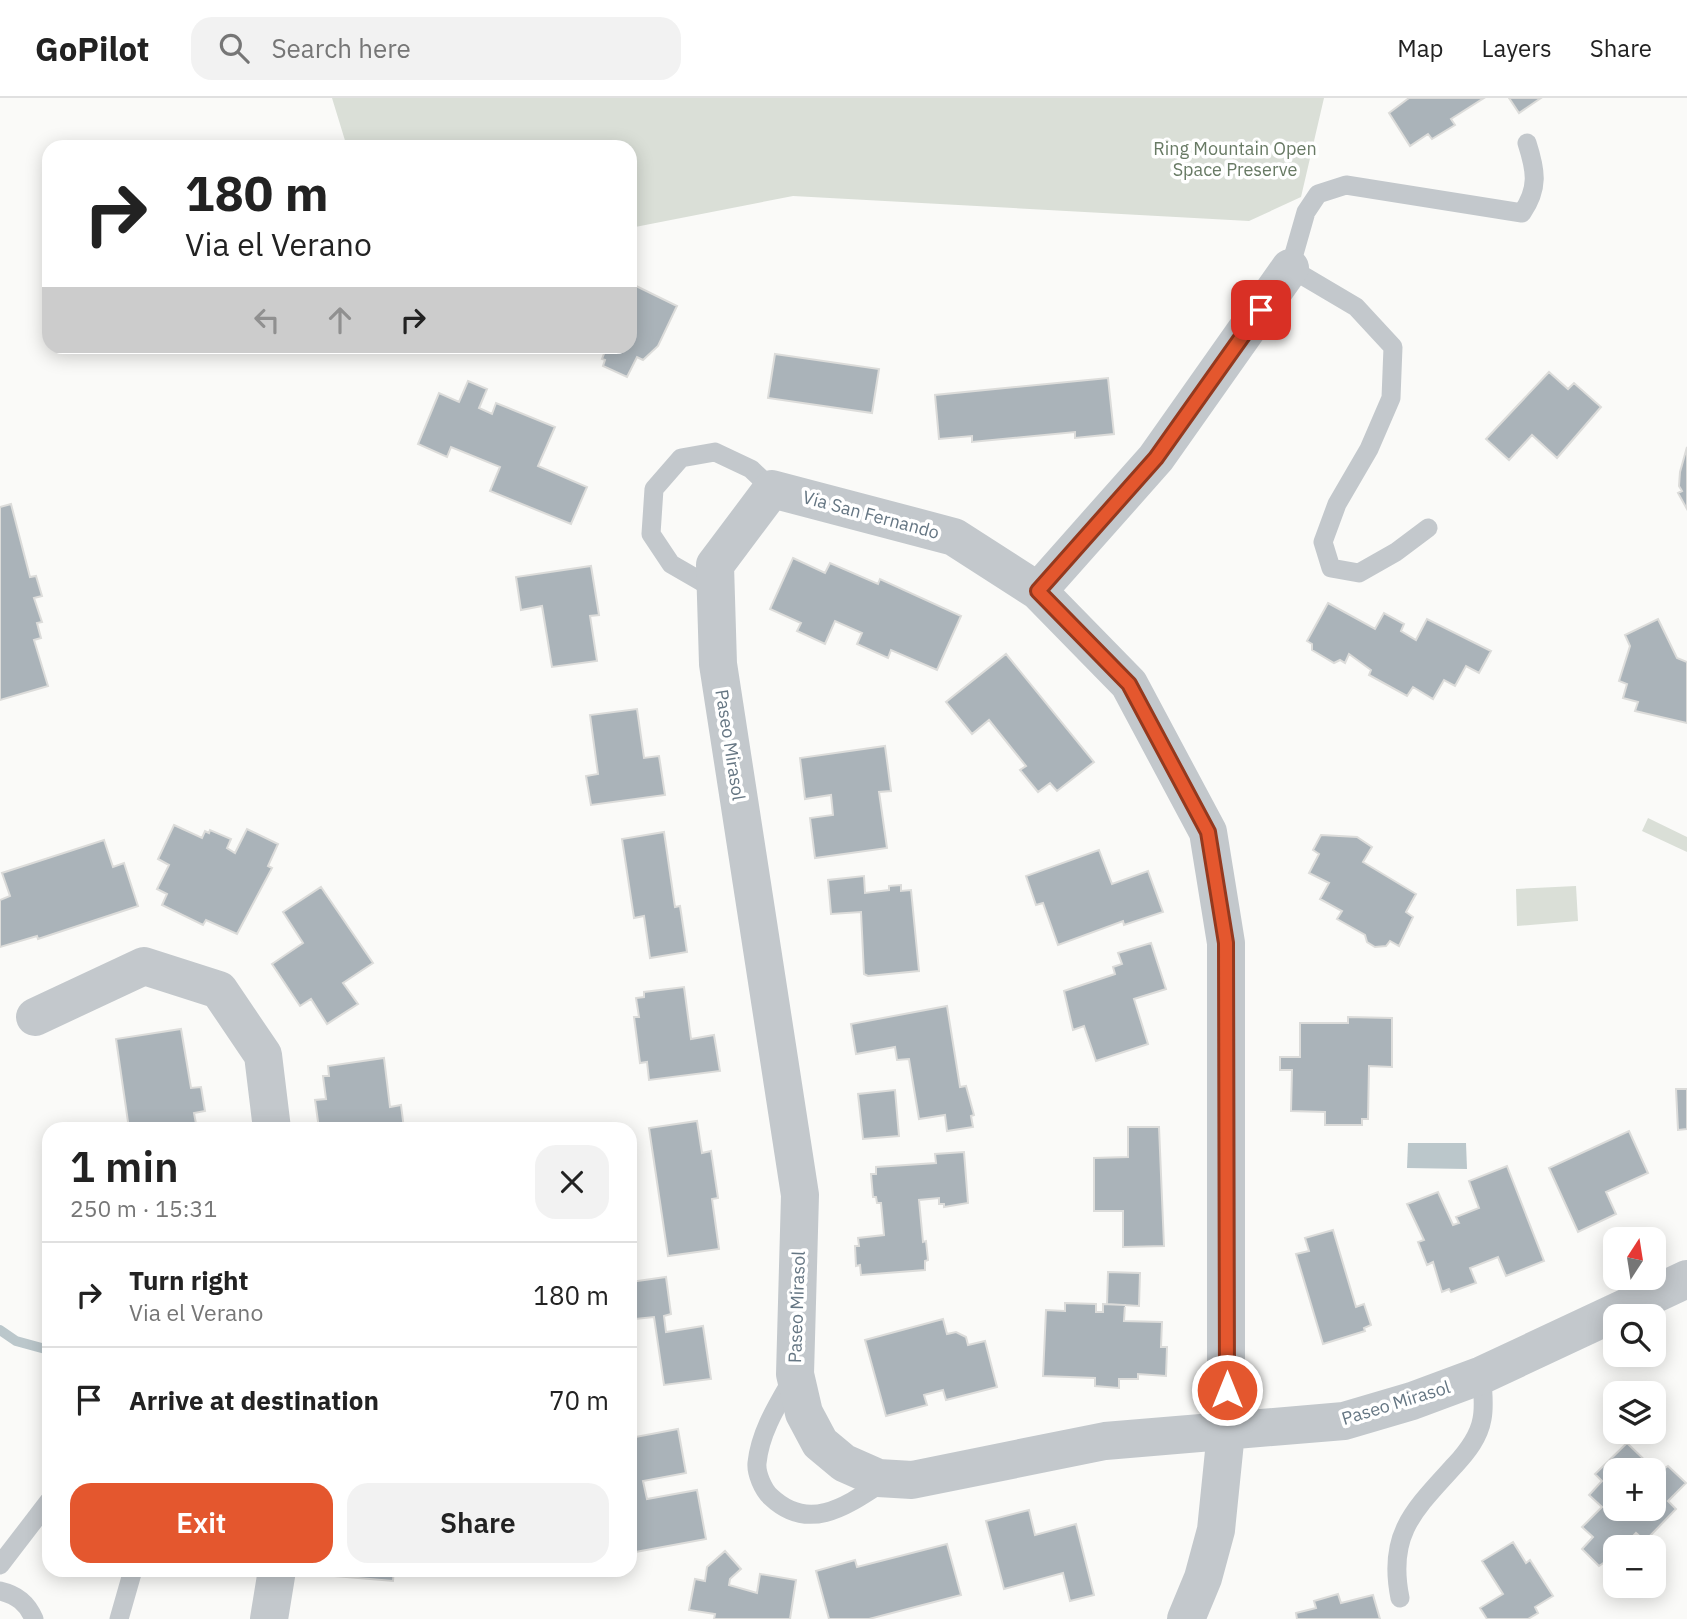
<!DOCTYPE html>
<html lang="en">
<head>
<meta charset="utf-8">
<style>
	body { margin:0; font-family:"IBM Plex Sans",sans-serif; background:#f2f2f2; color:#222; height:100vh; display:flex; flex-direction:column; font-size:26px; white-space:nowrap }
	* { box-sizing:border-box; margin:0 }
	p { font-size:23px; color:#767676 }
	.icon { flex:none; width:38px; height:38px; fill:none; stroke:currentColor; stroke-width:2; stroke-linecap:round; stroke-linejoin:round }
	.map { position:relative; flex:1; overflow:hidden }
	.panel { position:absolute; left:42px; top:1024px; width:595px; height:455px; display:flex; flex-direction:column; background:#fff; border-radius:21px; box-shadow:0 4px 18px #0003 }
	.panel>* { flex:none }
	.guide { position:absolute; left:42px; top:42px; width:595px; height:214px; border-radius:21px; box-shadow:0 4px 18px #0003; background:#fff; color:#222; overflow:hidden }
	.needle { width:46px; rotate:12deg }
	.fabs { position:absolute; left:1603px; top:1129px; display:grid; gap:14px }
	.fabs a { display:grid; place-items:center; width:63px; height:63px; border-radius:14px; background:#fff; box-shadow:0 4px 18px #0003; font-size:35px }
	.pin { position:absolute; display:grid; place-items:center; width:60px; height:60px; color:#fff; margin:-30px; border-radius:14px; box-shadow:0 4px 10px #0006 }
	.me { position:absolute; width:77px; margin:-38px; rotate:0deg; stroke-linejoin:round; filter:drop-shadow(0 0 5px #0008) }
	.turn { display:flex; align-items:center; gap:24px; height:147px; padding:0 28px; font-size:32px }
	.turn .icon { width:91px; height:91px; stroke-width:2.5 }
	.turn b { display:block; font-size:49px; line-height:60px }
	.lanes { display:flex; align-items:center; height:66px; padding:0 28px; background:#0003; justify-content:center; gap:35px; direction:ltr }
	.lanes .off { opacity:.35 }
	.round { display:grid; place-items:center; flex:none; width:74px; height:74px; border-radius:21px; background:#f2f2f2 }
	.overview { display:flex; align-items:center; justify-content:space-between; height:119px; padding:0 28px }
	h1 { font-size:42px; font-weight:600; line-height:52px }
	.action { display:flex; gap:14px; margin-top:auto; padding:14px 28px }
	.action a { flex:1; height:80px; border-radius:21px; background:#e4572e; color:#fff; font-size:28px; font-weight:600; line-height:80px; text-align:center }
	.action a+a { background:#f2f2f2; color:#222 }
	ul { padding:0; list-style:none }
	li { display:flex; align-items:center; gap:21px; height:105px; padding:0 28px; border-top:2px solid #e0e0e0 }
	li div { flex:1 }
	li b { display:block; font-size:26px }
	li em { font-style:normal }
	header { display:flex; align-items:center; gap:42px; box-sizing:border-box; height:98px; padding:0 35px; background:#fff; border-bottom:2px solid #e0e0e0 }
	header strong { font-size:33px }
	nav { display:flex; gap:38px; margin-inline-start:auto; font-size:24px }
	.search { width:490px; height:63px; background:#f2f2f2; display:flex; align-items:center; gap:18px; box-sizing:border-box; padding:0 24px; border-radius:21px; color:#767676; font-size:26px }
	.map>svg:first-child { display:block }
</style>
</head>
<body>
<header>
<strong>GoPilot</strong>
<div class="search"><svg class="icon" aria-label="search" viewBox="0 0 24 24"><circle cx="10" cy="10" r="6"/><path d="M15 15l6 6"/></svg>Search here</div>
<nav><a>Map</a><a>Layers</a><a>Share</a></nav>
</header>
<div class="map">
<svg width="1687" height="1521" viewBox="0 0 1687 1521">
	<rect width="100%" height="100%" fill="#fafaf8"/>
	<!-- green -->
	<path fill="#dadfd7" d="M332,0H1324L1301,99L1249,123L793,98L630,130V49H347Z
		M1648,720L1687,739V754L1642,733Z
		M1576,788L1578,823L1517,828L1516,791Z"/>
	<!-- water -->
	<path fill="#bbc7cb" d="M1408,1045H1466L1467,1071L1407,1070Z"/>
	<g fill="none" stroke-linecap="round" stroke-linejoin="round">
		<!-- stream -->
		<path stroke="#bbc7cb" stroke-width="10" d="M0,1232L16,1243L49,1252"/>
	</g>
	<!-- building -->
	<path fill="#aab3b9" stroke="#dcdcda" stroke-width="2" d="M1409,0H1484L1451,21L1455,27L1432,41L1428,36L1410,48L1389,15Z
		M1509,0H1541L1519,15Z
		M632,186L677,208L658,248L643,262L637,259L627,279L603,268L605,262L602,261L607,248H630Z
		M775,256L879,271L872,315L768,300Z
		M1549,274L1568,291L1574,285L1601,309L1557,360L1532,337L1509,362L1486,341Z
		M1108,280L1114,336L1075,340V334L972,344V338L939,341L935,297Z
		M468,283L487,291L479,310L492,316L496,305L555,329L538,368L587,389L571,426L490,393L500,369L451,349L447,359L418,346L439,295L459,304Z
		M1687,349V411L1678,395L1682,393L1679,388L1680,374Z
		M11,406L30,479L36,478L42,498L34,500L42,524L37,525L41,540L34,542L48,588L0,602V409Z
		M793,460L825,475L830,465L878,486L880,481L961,518L937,572L891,552L888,560L857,546L862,535L835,523L825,546L797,533L801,525L770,511Z
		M591,468L599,517L590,518L597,563L552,569L542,508L521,512L516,479Z
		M1328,505L1375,531L1384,515L1404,526L1401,533L1416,542L1427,521L1491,553L1479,575L1466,568L1455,588L1444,582L1433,601L1413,589L1407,598L1369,577L1371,572L1349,556L1345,565L1340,562L1334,565L1312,552V546L1307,543Z
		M1658,521L1677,560L1687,564V625L1635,613L1638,604L1623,600L1627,586L1619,583L1630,548L1625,537Z
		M1006,556L1094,664L1057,693L1050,685L1038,694L1020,672L1026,668L989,622L972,636L946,604Z
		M637,611L644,660L659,658L665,697L591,707L586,678L598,676L590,617Z
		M885,648L891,693L879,694L887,750L815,760L810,720L833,717L831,697L805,701L800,660Z
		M174,727L202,740L205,733L209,735L210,732L231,741L227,750L235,755L247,731L278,746L268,768L272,770L237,836L206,822L203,827L162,807L167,796L157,791L169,767L158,761Z
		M664,734L675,809L680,808L687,854L650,860L644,818L634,820L622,741Z
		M1321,737L1357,739L1372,749L1363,764L1416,796L1406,814L1413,819L1399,848L1390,843L1386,848L1375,849L1367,844L1365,837L1337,821L1342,813L1320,801L1329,785L1309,775L1319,756L1313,752Z
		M104,742L113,769L124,765L138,808L38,841L37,838L0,849V802L10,798L2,775Z
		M1099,752L1112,786L1148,773L1163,814L1124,827L1123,823L1058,847L1043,805L1036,807L1026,778Z
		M864,778L865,795L889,792V788L901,787V793L911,792L919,873L868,878L864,876L861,814L831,816L828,782Z
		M321,789L373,865L343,885L358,906L327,926L311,901L300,908L272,866L303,845L283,814Z
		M1151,845L1166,891L1134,901L1148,946L1096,963L1084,928L1073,932L1064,893L1115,876L1113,869L1122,866L1118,855Z
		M684,889L691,941L714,937L720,973L649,982L647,964L640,965L634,919H639L636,900L644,899V894Z
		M947,908L960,989L966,988L974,1017L971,1018L973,1029L947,1033L945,1017L919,1021L909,961L897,962L895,949L856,956L851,926Z
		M1348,919L1392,920V969L1369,968L1368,1021H1362V1027H1325V1014L1291,1013L1292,972H1280V959H1300V925H1348Z
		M181,931L191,990L201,989L205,1013L194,1015L197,1031H129L116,941Z
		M384,960L390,1009L401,1007L404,1031H319L315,1002L326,1001L323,978H329L328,968Z
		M1676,991H1687V1031L1678,1032Z
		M895,992L899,1038L863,1041L858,996Z
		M697,1023L702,1055L711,1053L718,1100L712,1101L719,1151L668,1158L649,1030Z
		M1128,1029H1159L1164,1148L1123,1149V1113H1094V1060L1128,1059Z
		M1629,1033L1648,1075L1606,1094L1616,1116L1578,1134L1549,1070Z
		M964,1054L968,1105L944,1109V1106H939V1100L919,1102L923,1144L926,1143L928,1162L925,1163V1172L861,1177L860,1167L856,1168L855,1148H859L858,1140L884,1137L881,1105H877L876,1099H873L871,1076H876V1069L936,1065L935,1056Z
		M1507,1068L1544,1163L1506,1178L1498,1159L1470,1170L1476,1185L1451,1194L1449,1191L1442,1194L1433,1164L1427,1167L1418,1144L1424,1142L1407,1106L1438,1094L1453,1127L1459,1125L1456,1119L1479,1110L1469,1083Z
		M1333,1132L1356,1209L1364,1206L1371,1227L1364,1230L1365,1233L1323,1246L1296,1156L1309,1153L1305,1140Z
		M1108,1174L1140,1175L1139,1208L1107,1206Z
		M666,1179L671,1216L664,1218L666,1234L703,1228L711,1281L664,1287L654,1219L635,1221L630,1184Z
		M1065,1205L1096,1206V1214H1103V1206L1125,1207L1124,1223L1162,1224L1161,1249H1167L1166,1278L1138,1276V1281H1119V1290L1095,1288V1280L1043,1278L1046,1212L1065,1213Z
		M943,1221L947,1236L956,1234L966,1239L968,1247L985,1243L997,1289L946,1302L943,1292L924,1297L927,1307L886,1318L865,1242Z
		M678,1331L686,1375L643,1383L647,1401L697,1392L706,1441L630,1455V1340Z
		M1627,1345L1653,1370L1615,1372V1410H1654V1377L1668,1368L1686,1385L1668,1403L1676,1411L1645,1443L1636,1435L1623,1449H1615V1457L1599,1468L1582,1451L1593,1439L1582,1429L1602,1409L1589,1397L1602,1383L1595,1376Z
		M1029,1412L1035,1437L1076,1426L1094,1497L1070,1503L1063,1475L1004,1491L986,1423Z
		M1513,1444L1526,1465L1530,1462L1553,1498L1535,1509L1538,1515L1528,1521H1487L1480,1510L1503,1496L1482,1463Z
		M947,1446L961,1497L869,1521H829L816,1473L855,1462L857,1469Z
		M725,1453L741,1471L730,1481L729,1487L757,1495L760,1476L796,1482L790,1521H714L715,1516L689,1512L695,1481L705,1483L707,1469Z
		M335,1472H394L393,1483L335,1478Z
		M1338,1496L1341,1505L1373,1497L1380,1521H1297L1296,1515L1316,1510L1314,1503Z"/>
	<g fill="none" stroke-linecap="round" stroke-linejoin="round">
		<!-- lane -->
		<path stroke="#c3c8cc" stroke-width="19" d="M1428,430L1396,454L1359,475L1331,470L1323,444L1337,406L1369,351L1391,300L1393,249L1356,209L1290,170L1306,114L1318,96L1346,87L1522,115C1539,90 1536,73 1527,45
			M716,492L671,466L651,436L654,391L681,360L715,354L751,371L772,391
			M793,1280C778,1306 760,1334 757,1365C756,1375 763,1392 771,1399C810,1436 849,1406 886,1382
			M0,1467L49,1403
			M0,1493C17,1497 27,1505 34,1521
			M1400,1500C1387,1436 1414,1412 1455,1367C1467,1354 1479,1339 1482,1321C1485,1307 1482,1291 1482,1277
			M119,1521L133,1472"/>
		<!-- street -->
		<path stroke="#c3c8cc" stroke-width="38" d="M1038,493L1156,360L1290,170
			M35,919L144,868L219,892L263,957L272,1031
			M269,1521L277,1472
			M1186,1521L1203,1480L1216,1432L1226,1334V845L1208,734L1129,586L1038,493L954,439L772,391L715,467L718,566L800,1097L795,1276L804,1315L820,1345L844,1365L878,1380L912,1382L1105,1343L1344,1323L1412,1303L1482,1277L1687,1181"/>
	</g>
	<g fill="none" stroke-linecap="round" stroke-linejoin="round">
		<!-- route casing -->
		<g stroke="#94391e" stroke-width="18">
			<path id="route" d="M1227,1292L1226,845L1208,734L1129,586L1038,493L1156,360L1261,212"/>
		</g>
		<!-- route -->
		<use href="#route" stroke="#e4572e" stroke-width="12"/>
	</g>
	<g text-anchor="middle" stroke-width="7" stroke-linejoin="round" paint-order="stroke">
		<!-- park labels -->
		<g font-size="18" fill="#687a64" stroke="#fff">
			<text x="1235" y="57">Ring Mountain Open<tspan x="1235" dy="21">Space Preserve</tspan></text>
		</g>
		<!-- street labels -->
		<g font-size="18" fill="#657683" stroke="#fff">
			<text transform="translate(871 417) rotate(15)" y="6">Via San Fernando</text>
			<text transform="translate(730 647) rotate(81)" y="6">Paseo Mirasol</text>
			<text transform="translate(797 1209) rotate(-88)" y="6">Paseo Mirasol</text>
			<text transform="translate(1396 1305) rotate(-17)" y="6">Paseo Mirasol</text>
		</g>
	</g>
</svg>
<div class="fabs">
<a><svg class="needle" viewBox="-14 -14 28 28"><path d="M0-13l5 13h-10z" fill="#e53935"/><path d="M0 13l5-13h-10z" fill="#767676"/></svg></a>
<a><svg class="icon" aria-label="search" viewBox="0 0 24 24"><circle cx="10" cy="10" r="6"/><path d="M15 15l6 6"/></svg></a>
<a><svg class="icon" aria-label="layers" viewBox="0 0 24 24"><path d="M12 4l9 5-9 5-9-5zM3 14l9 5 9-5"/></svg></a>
<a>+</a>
<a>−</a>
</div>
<div class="pin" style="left:1261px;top:212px;background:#d93025"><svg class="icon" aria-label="arrive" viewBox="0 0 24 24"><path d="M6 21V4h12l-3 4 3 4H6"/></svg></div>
<svg class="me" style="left:1227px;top:1292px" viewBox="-20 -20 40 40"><circle r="17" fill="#e4572e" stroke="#fff" stroke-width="3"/><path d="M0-11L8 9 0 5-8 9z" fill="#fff"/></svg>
<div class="guide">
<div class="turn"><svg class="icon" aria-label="right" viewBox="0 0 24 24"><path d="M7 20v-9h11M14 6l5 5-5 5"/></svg><div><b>180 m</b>Via el Verano</div></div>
<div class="lanes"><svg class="icon off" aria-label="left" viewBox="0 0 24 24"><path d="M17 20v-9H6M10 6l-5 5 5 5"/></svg><svg class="icon off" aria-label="ahead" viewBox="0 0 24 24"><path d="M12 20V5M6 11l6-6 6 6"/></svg><svg class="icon" aria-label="right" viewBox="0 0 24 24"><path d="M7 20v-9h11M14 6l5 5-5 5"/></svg></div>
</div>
<section class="panel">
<div class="overview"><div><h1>1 min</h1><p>250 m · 15:31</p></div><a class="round"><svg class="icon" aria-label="close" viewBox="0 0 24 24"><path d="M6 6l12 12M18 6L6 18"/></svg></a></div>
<ul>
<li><svg class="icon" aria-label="right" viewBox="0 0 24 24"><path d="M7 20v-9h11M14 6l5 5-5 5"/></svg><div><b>Turn right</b><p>Via el Verano</p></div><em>180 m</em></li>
<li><svg class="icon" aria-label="arrive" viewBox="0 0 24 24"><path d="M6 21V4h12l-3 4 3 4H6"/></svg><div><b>Arrive at destination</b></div><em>70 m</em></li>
</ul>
<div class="action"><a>Exit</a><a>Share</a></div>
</section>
</div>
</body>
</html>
